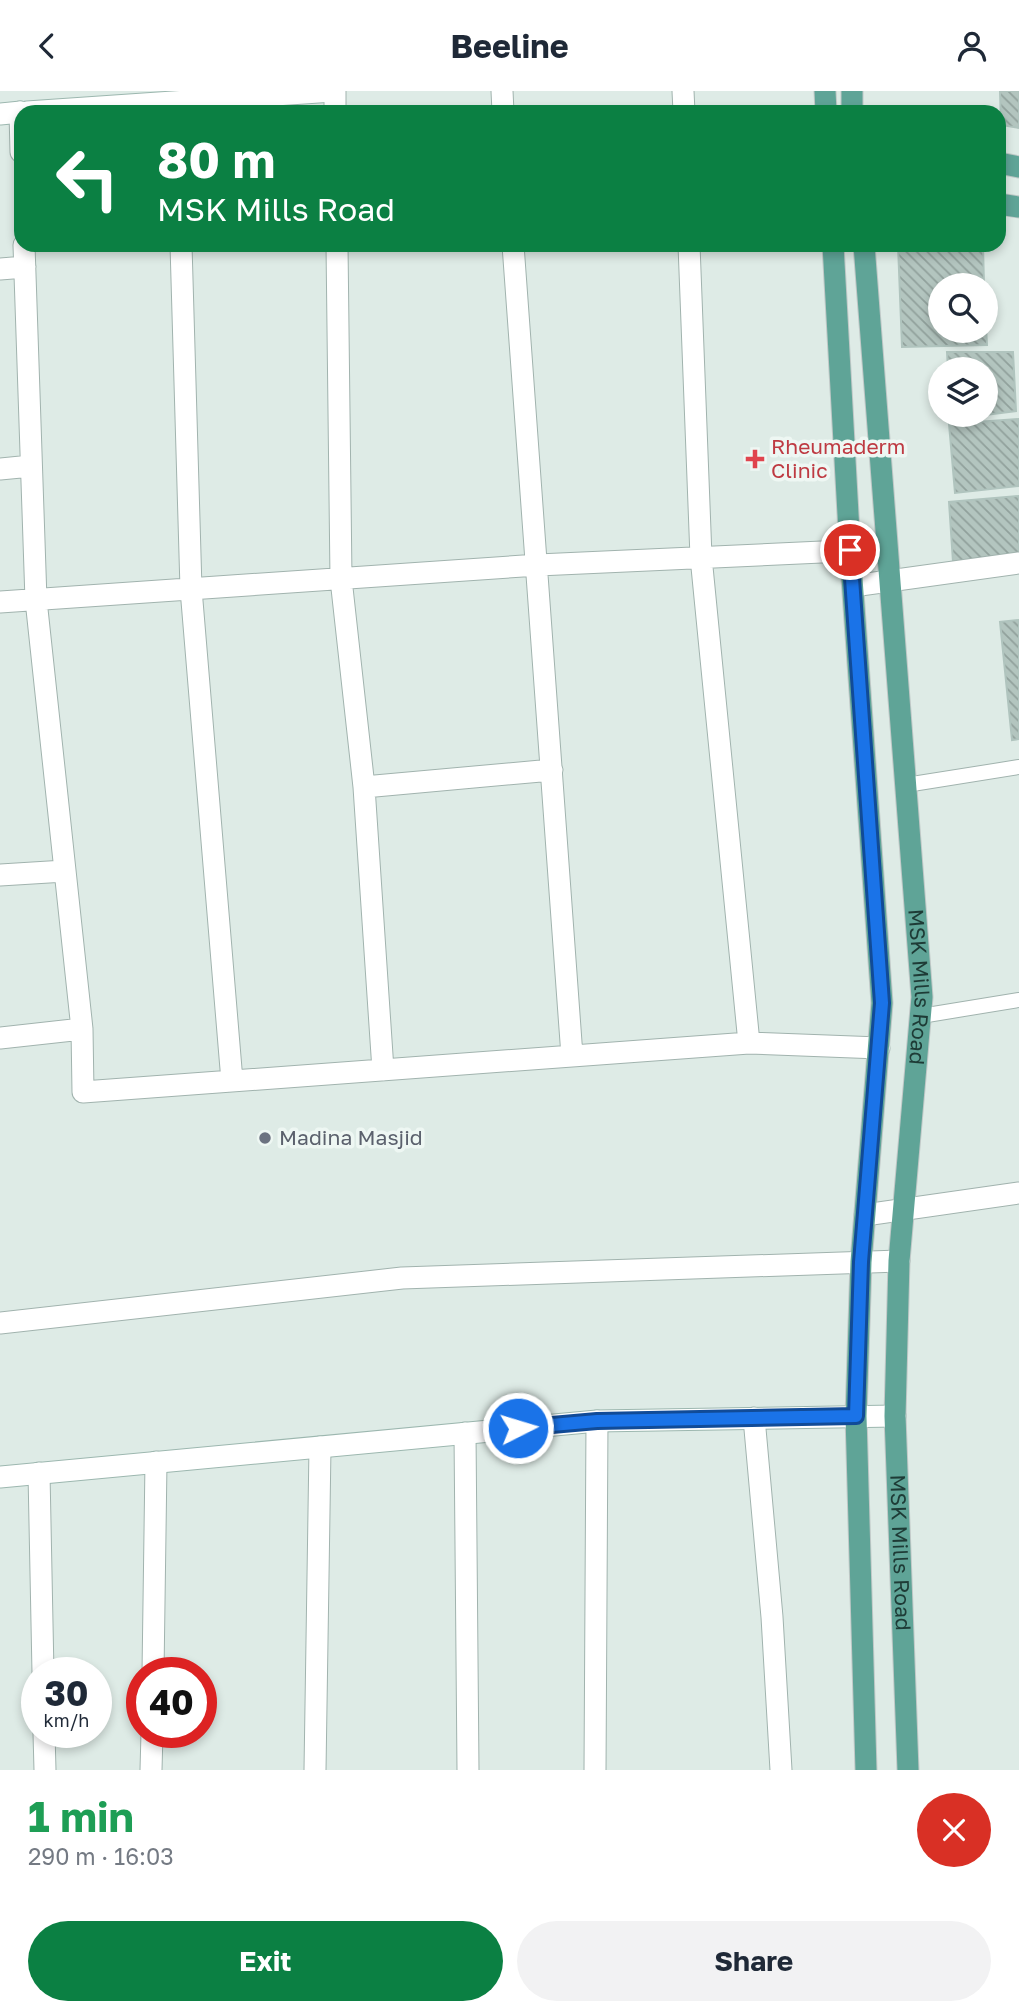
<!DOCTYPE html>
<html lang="en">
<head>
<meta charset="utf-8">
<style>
	body { margin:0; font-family:"Golos Text",sans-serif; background:#f2f2f3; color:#1f2937; height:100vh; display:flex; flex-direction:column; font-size:26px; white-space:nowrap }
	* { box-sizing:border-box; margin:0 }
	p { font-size:23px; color:#747a83 }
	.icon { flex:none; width:38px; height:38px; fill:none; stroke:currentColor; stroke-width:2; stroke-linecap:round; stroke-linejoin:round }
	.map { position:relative; height:1679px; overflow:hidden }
	.side { display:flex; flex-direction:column; background:#fff; flex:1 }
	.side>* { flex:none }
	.top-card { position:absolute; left:14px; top:14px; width:992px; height:147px; border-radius:21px; box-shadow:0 4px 10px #0003; background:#0b8043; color:#fff; overflow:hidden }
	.fabs { position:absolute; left:928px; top:182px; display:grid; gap:14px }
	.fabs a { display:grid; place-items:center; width:70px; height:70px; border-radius:50%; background:#fff; box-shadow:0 4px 10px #0003; font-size:35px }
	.speed { position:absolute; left:21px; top:1566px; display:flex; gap:14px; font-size:35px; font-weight:700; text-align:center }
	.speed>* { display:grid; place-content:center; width:91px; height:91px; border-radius:50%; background:#fff; box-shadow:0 4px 10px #0003; line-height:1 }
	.speed small { font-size:18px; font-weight:400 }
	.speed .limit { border:10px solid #d22; background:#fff; color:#111 }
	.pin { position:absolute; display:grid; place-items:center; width:60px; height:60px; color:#fff; margin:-30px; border:4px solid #fff; border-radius:50%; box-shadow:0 2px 7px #0007 }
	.me { position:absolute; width:77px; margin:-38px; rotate:85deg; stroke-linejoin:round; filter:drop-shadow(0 0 5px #0008) }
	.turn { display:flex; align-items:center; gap:24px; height:147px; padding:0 28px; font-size:32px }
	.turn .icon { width:91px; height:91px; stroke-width:2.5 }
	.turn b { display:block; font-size:49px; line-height:60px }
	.round { display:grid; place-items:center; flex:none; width:74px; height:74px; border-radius:37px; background:#f2f2f3 }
	.head { display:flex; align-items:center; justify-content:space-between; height:119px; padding:0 28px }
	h1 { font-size:42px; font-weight:700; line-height:52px; color:#1e9e55 }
	.button { display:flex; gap:14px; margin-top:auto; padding:14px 28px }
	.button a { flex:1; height:80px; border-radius:42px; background:#0b8043; color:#fff; font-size:28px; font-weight:700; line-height:80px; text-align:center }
	.button a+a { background:#f2f2f3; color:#1f2937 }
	header { display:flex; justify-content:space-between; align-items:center; height:91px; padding:0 28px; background:#fff; font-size:32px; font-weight:700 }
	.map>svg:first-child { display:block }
</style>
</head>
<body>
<header><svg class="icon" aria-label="back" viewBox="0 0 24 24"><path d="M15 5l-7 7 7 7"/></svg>Beeline<svg class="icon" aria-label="person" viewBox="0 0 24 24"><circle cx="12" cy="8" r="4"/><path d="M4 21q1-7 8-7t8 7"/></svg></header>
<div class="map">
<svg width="1019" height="1679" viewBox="0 0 1019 1679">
	<defs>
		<pattern id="building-back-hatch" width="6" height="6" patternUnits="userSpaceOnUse" patternTransform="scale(1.75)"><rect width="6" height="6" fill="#b3c5bf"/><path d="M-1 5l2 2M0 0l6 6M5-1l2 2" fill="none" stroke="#91a19c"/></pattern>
	</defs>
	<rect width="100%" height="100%" fill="#deebe6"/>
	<!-- building -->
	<path fill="url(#building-back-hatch)" stroke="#b0c4be" stroke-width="2" d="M1000,0H1019V37L1001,34Z
		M898,154H983L984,194H940V240H985V216L987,254L902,256Z
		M947,261H1013L1016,320L952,328V324H985V278H948Z
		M1019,328V395L955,402L949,333Z
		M1019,405V465L953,471L949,411Z
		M1019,529V648L1012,649L1000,531Z"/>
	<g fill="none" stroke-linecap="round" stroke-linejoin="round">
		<!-- lane casing -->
		<g stroke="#a1b3ae" stroke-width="16">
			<path id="lane" d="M906,694L1019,676
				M921,925L1019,909"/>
		</g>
		<!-- street casing -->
		<g stroke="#a1b3ae" stroke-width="23">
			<path id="street" d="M335,0V21
				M502,0L503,21
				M683,0L684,21
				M20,21L21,61
				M181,154L191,498L232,990
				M337,154L341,488L364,696L383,979
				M513,154L572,965
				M689,154L701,466L749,952
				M0,178L25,176
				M0,378L31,375
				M853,495L1019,472
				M0,511L538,474L887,458
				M364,696L552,679
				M0,784L65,780
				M82,938L83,1001L749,952L879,957
				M0,947L82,938L36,509L24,154
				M865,1124L1019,1102
				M0,1232L402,1187L899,1170
				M754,1327L772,1526L781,1679
				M465,1342L468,1679
				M39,1382L43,1582
				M153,1582L156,1371
				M44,1642L45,1679
				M151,1679L152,1642
				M315,1679L320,1356
				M595,1679L597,1330"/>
		</g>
		<!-- secondary casing -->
		<g stroke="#9cb7af" stroke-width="23">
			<path id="secondary" d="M27,21L333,0
				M0,23L21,21
				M0,1386L597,1330L895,1325"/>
		</g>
		<!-- primary casing -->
		<g stroke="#c0c8c7" stroke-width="23">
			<g id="primary">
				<path d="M825,0L826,21"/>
				<path d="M852,0V21"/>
				<path d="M999,72L1019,76"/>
				<path d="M999,113L1019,116"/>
				<path d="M833,154L850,459L882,912L861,1171L856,1325L866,1679"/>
				<path id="s1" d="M864,154L922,906L899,1170L895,1325L908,1679"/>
			</g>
		</g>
		<!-- lane -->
		<use href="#lane" stroke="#fff" stroke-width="14"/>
		<!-- street -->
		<use href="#street" stroke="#fff" stroke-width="21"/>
		<!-- secondary -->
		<use href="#secondary" stroke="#fff" stroke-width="21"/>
		<!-- primary -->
		<use href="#primary" stroke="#5fa497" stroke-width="21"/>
	</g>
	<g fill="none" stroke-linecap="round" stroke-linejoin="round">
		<!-- route casing -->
		<g stroke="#114b97" stroke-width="18">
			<path id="route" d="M518,1337L597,1330L856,1325L861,1171L882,912L850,459"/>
		</g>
		<!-- route -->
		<use href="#route" stroke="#1a73e8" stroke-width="12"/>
	</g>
	<!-- markers -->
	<path fill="#e0444e" stroke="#eef7f3" stroke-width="2.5" d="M751.5 357.5h7v7h7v7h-7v7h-7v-7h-7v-7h7z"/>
	<circle fill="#6b7280" stroke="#eef7f3" stroke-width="2.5" cx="265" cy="1047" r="7"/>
	<g text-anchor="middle" stroke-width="7" stroke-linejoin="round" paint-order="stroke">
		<!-- health labels -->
		<g font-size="21" fill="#be3a42" stroke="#eef7f3" text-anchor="start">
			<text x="771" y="363">Rheumaderm<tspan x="771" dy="24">Clinic</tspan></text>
		</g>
		<!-- street labels -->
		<g font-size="21" fill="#1e3b36" stroke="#eef7f3">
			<text dy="7" stroke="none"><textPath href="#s1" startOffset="744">MSK Mills Road</textPath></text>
			<text dy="7" stroke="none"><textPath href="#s1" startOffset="1311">MSK Mills Road</textPath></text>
		</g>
		<!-- worship labels -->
		<g font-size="21" fill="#5b616d" stroke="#eef7f3" text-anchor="start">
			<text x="279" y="1054">Madina Masjid</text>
		</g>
	</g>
</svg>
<div class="fabs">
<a><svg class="icon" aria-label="search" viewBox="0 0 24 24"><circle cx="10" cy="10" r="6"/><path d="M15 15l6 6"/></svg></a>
<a><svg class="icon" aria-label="layers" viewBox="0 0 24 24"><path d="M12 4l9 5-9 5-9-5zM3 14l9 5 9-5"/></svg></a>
</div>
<div class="speed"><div>30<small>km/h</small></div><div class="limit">40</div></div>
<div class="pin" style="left:850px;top:459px;background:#d93025"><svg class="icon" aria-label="arrive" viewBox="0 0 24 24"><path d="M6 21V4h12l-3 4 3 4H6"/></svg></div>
<svg class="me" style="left:518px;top:1337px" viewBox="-20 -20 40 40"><circle r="17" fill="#1a73e8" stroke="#fff" stroke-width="3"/><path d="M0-11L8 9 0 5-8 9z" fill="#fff"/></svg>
<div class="top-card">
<div class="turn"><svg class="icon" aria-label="left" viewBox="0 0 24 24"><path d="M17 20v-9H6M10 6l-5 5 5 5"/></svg><div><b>80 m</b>MSK Mills Road</div></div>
</div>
</div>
<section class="side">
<div class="head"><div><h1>1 min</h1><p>290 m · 16:03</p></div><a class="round" style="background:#d93025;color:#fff"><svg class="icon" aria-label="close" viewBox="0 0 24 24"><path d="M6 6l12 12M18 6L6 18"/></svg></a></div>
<div class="button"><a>Exit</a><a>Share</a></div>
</section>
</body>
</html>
